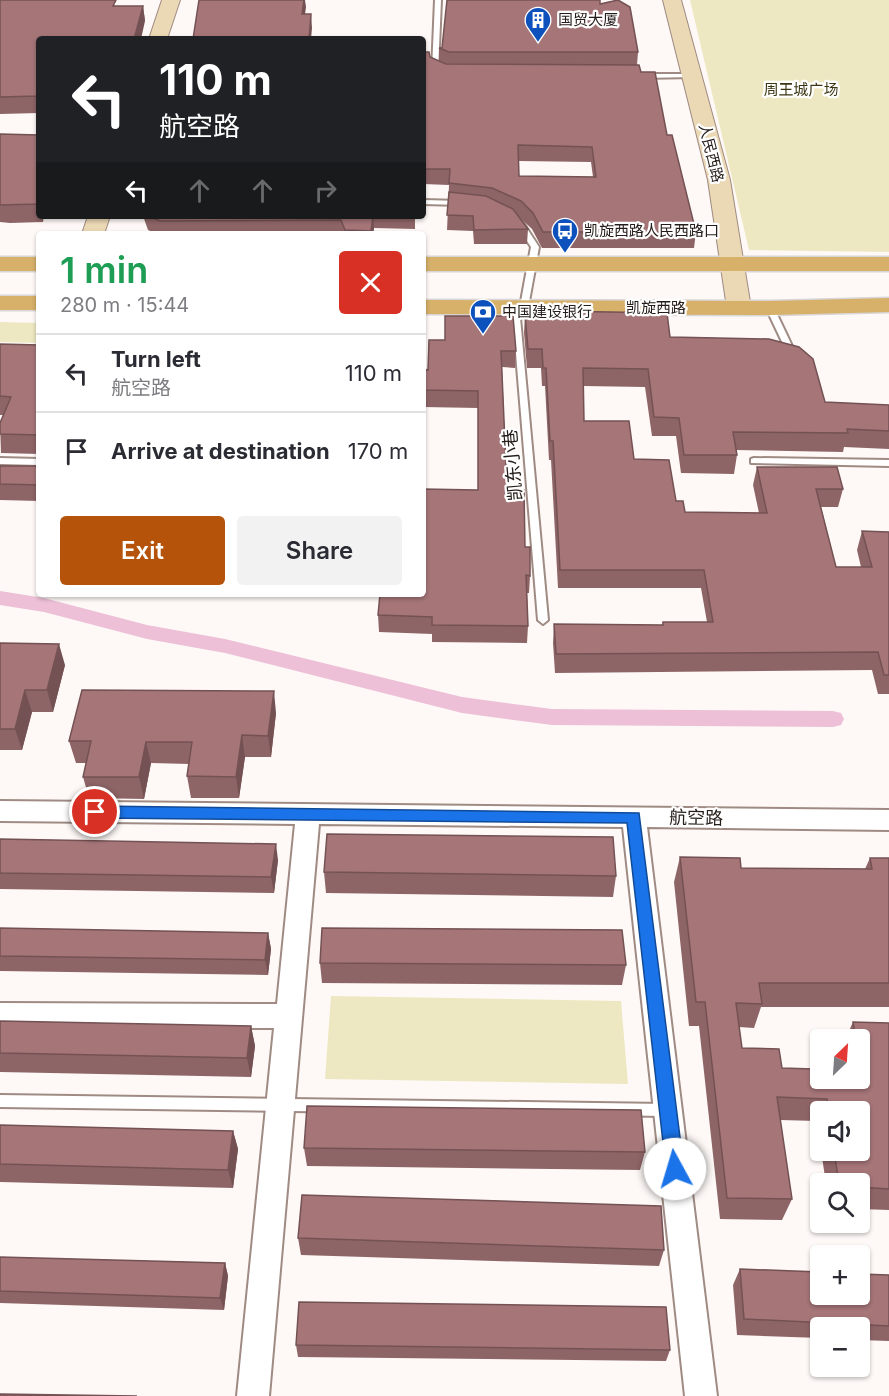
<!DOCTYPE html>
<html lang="en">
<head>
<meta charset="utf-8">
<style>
	body { margin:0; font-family:Inter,"Noto Sans SC",sans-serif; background:#f2f2f3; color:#2b2b33; height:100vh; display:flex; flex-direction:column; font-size:22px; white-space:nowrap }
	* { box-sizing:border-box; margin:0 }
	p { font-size:20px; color:#7c7c81 }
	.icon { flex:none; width:33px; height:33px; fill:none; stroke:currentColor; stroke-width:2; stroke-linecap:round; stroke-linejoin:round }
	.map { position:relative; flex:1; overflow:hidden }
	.drawer { position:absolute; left:36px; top:231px; width:390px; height:366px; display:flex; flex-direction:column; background:#fff; border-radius:6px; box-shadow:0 2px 4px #0004 }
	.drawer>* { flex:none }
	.top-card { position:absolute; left:36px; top:36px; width:390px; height:183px; border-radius:6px; box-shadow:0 2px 4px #0004; background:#202124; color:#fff; overflow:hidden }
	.needle { width:39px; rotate:25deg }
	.fabs { position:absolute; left:810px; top:1029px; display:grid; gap:12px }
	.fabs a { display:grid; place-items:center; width:60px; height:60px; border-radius:6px; background:#fff; box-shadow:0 2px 4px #0004; font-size:30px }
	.pin { position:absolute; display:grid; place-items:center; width:51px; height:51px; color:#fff; margin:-26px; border:3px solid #fff; border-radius:50%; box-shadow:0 2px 6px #0007 }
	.me { position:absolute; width:66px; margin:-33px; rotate:354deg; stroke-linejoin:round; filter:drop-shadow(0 0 4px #0008) }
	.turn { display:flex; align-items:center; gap:21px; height:126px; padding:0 24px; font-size:27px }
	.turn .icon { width:78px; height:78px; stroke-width:2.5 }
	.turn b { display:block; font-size:42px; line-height:51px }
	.lanes { display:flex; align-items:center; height:57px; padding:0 24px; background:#0003; justify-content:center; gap:30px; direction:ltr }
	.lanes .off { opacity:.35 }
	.round { display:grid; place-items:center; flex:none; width:63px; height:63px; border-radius:6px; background:#f2f2f3 }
	.summary { display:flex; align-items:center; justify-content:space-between; height:102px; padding:0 24px }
	h1 { font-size:36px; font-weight:600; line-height:45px; color:#1e9e55 }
	.action { display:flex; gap:12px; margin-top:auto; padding:12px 24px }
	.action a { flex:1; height:69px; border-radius:6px; background:#b45309; color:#fff; font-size:24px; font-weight:600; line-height:69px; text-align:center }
	.action a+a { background:#f2f2f3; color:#2b2b33 }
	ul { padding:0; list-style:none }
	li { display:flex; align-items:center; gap:18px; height:78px; padding:0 24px; border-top:2px solid #e1e1e2 }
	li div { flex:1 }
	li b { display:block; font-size:22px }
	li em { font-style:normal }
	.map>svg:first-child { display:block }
</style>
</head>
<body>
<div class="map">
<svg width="889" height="1396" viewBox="0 0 889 1396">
	<rect width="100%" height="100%" fill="#fef9f7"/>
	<!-- green -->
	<path fill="#ede8c1" d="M690,0H889V252L749,250Z
		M0,322L39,323V343L0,342Z
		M331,996L621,1001L628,1084L325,1079Z"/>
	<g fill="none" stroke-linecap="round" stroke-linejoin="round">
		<!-- canal -->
		<path fill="#edc0d7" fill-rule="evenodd" d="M0,591L44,598L147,625L225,639L462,697L552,709L833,711L841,713L844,719L841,725L833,727L552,725L462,713L225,653L147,639L44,612L0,605Z"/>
		<!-- lane casing -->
		<g stroke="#9f8b83" stroke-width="4">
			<path id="lane" d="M435,0H441L438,71L435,73L432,71Z
				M692,74L694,75V77L641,78L638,76L641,74Z
				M423,200L461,201L465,203L461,205L423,204Z
				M516,221H522L539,247L528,307L524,309L520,307L531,247L515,223Z
				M512,305H518L519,307L548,620L543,624L538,620Z
				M767,306H773L774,308L793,348L792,350H786L785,348L766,308Z
				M0,458L39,459V465L0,464Z
				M754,458L889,460V466L751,463V459Z
				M0,1095L666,1104L671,1106L673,1110L671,1114L666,1116L0,1107Z"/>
		</g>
		<!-- street casing -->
		<g stroke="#9f8b83" stroke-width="4">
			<path id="street" d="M0,801L889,810V830L647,827L717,1396H685L623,827L319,824L269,1396H237L274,1028L0,1027V1003L277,1004L295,824L0,821Z"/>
		</g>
		<!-- secondary casing -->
		<g stroke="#9f8b83" stroke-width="2">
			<path id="secondary" d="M162,0H180L167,39H149Z
				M663,0H681L730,180L751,308L747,313H731L727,308L708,180Z
				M88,216H110L104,234H82Z"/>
		</g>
		<!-- primary casing -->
		<g stroke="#d8d6d6" stroke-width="3">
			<path id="primary" d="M0,257H39V271H0Z
				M423,257H889V271H423Z
				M0,296H39V310H0Z
				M889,298V312L770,315L423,314V300L770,301Z"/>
		</g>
		<!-- lane -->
		<use href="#lane" fill="#fff" fill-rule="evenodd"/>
		<!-- street -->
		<use href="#street" fill="#fff" fill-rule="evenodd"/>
		<!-- secondary -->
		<use href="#secondary" fill="#ebd8b4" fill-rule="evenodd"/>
		<!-- primary -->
		<use href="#primary" fill="#d7b06a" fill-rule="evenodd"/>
	</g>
	<!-- wall -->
	<path fill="#8e6567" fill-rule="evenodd" d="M0,0L118,6H143L145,21L39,39V113L0,114Z
		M600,4L638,52L637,65L667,135L696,232L694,248H542L532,229L518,216L528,229L527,244H474L473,231L447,230L449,185L423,184V52L430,57L439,61V48ZM518,161L591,162L593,177L519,176Z
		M0,134L39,135V216H44L43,222L10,223L0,222Z
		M143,216H415V229L374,228L373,234H157L148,230Z
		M525,314L670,337L825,402L889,405V449L844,447L843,452L736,450L737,455L734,474L681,473L676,436H652L645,387L583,386L584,421L634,459L676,501L685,512L759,513L753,485L757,467L843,489L838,507H821L836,567H861L857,550L862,531L889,532V694H878L872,670L555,673L553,643L554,624L662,625L663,622H707L701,588H558L551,460H549L545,386H542L541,368H527L524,333Z
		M429,340L516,351L515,368L502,367L507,490L525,547L530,576L529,593H527L528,626L527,643L432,642V634L379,632L378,615L478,490V408L423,407V369L428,370Z
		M0,344L39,345V454L1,453L0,423L4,415H0Z
		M0,466H39V501L0,500Z
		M0,643L65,665L53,712H32L22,750H0Z
		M276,713L271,757H245L239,798H191L187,776L189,764L151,763L144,799L89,798L83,777L86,763H76L69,741Z
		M0,839L278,860L274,893L0,889Z
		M680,857L741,868L865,869L870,858H889V1007H761L754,1028L739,1027L742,1048L782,1068L815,1081L850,1083L849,1078H860V1040H845L853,1022L889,1023V1210L860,1209V1184H826L821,1150H860V1112H820V1145L817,1121L780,1120L792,1199L782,1220L720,1219L699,1026H689L674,882Z
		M324,872L616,876L613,897L326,893Z
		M0,928L268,933L271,949L268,975L0,971Z
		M320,963L626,965L622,985L322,983Z
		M0,1021L251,1026L255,1046L251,1077L0,1072Z
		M0,1125L233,1131L238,1149L233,1188L0,1182Z
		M304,1148L645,1152L640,1170L307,1166Z
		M298,1238L664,1250L659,1266L301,1255Z
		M0,1257L225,1263L228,1276L224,1310L0,1303Z
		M740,1269L889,1275V1341L860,1340V1328H820V1338L737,1335L733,1285Z
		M296,1345L670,1350L666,1361L298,1357Z"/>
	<!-- shaded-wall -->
	<path fill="#745254" d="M304,0H305L306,7L303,29L302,14Z
		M143,6L145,21L141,39H134Z
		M311,14L312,28L311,39H309Z
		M373,216L374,228L373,234H371Z
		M59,644L65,665L53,712L47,690Z
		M25,690L32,712L22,750L15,729Z
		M274,691L276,713L271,757L268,736Z
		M242,735L245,757L239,798L236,777Z
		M146,742L151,763L144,799L139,777Z
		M276,844L278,860L274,893L271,877Z
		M268,933L271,949L268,975L265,960Z
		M251,1026L255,1046L251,1077L247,1058Z
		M233,1131L238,1149L233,1188L228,1170Z
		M225,1263L228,1276L224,1310L220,1298Z"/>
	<!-- building -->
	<path fill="#a57578" stroke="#745254" stroke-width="1.5" fill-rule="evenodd" d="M0,0H116L113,6H143L134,39H39V96L0,97Z
		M199,0H304L302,14H311L309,39H193Z
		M447,0H600V4L618,0L630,7L638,52H449L439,48H442Z
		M423,52H429L430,57L446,64L639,65L641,72H655L667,135H672L696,232H543L533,213L521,201L492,188L449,183L450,169H423ZM518,145L592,147L596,177L519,176Z
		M0,134L39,135V204L0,205Z
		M449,192L486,196L513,209L528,229L474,230L473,216L447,215Z
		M149,216H373L371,231L345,230L341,220L160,221Z
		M553,311L667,313L670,337L769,339L799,347L813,359L825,402L889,405V431L847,429L848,433L733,432L737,455H684L679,418L654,417L648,369L583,368L584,421H629L634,459L669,460L676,501H683L685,512L767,513L757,467H837L843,489H816L836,567H872L862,531L889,532V675H884L878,652L556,654L554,624L663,625V622H713L704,570H560L553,441H550L546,368H543L542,349H528L525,314L553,315Z
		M445,316H513L516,351H501L507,490H524L525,547H530V576L526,575L528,626L432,625V617L378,615L380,594H423V489L478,490V391L423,390V369L428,370L429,340H445Z
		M0,344L39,345V435L0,434V423L11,397L0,396Z
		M0,466H39V485L0,484Z
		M0,643L59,644L47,690H25L15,729H0Z
		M82,690L274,691L268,736L242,735L236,777L187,776L192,742H146L139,777H83L91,741H69Z
		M327,834L613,837L616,876L324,872Z
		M0,839L276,844L271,877L0,873Z
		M680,857L740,858L741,868L872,869L870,858H889V983H759L762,1004L736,1003L742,1048L779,1049L782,1068L813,1069L815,1081L864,1083L860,1057V1040H856L853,1022L889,1023V1189L860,1187V1184H839L834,1150H860V1112H829L827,1099L777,1097L792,1199L727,1198L705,1002H696Z
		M0,928L268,933L265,960L0,956Z
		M322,928L622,930L626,965L320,963Z
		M0,1021L251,1026L247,1058L0,1053Z
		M307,1106L641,1110L645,1152L304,1148Z
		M0,1125L233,1131L228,1170L0,1164Z
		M302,1195L661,1206L664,1250L298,1238Z
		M0,1257L225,1263L220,1298L0,1291Z
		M740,1269L820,1272V1294H860V1274L889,1275V1326L744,1319Z
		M299,1302L666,1307L670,1350L296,1345Z
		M0,1394L137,1396H0Z"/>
	<!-- route -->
	<path fill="#1a73e8" stroke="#114b97" stroke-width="1.5" d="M95,806L639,813L684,1169L682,1175L675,1178L669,1175L666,1169L627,823L95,818L87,812Z"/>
	<!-- icons -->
	<defs>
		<g id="building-pin" transform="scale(1.35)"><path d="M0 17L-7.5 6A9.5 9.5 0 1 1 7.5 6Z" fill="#0d52bc" stroke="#fff"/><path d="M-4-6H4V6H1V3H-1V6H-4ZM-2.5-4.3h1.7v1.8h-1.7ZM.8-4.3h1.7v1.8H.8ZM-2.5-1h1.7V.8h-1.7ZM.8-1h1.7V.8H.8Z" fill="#fff"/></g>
		<g id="bus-pin" transform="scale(1.35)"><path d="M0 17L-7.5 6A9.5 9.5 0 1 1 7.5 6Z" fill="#0d52bc" stroke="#fff"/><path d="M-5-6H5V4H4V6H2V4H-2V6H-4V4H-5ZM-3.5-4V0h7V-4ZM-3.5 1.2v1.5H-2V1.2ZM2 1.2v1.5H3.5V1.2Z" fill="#fff"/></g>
		<g id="bank-pin" transform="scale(1.35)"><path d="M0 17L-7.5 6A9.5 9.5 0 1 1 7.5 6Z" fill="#0d52bc" stroke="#fff"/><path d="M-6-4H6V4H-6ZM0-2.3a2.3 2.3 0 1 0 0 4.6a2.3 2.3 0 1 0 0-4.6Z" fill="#fff"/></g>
	</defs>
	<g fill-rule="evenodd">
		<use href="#building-pin" x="538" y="20"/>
		<use href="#bus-pin" x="565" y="231"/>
		<use href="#bank-pin" x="483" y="312"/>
	</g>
	<g text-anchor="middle" stroke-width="4.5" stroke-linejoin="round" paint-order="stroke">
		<!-- far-poi labels -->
		<g font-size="15" fill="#241d19" stroke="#fff" text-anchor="start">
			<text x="558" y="25">国贸大厦</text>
			<text x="584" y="236">凯旋西路人民西路口</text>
			<text x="502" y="317">中国建设银行</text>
		</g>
		<!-- far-park labels -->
		<g font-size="15" fill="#3b3511" stroke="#fff">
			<text x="801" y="95">周王城广场</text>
		</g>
		<!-- far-street labels -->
		<g font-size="15" fill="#241d19" stroke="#fff">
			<text transform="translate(711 153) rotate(76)" y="5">人民西路</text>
			<text x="656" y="313">凯旋西路</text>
		</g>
		<!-- street labels -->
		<g font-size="18" fill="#241d19" stroke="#fff">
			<text transform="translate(513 465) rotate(-95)" y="6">凯东小巷</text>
			<text transform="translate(696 818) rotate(1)" y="6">航空路</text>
		</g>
	</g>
</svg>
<div class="fabs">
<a><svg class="needle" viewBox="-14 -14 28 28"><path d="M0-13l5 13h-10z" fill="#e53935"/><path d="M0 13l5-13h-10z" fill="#7c7c81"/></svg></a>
<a><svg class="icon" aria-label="sound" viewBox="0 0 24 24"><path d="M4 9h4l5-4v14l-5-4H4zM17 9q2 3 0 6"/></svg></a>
<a><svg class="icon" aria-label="search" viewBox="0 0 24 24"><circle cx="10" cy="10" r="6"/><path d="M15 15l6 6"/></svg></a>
<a>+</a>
<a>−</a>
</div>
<div class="pin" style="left:95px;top:812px;background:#d93025"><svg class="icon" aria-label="arrive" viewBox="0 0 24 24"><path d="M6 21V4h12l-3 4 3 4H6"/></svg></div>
<svg class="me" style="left:675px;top:1169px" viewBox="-20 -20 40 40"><circle r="19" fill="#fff"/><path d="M0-13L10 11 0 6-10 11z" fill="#1a73e8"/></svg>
<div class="top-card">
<div class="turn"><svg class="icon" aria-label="left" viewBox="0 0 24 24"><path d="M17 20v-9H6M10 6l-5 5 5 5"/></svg><div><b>110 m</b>航空路</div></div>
<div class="lanes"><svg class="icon" aria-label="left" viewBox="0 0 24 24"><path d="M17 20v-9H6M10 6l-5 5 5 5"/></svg><svg class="icon off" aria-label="ahead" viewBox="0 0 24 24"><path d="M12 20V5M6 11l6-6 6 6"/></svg><svg class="icon off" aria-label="ahead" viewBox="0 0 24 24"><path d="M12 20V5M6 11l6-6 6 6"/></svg><svg class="icon off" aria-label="right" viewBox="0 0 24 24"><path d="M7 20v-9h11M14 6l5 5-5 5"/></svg></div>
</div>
<section class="drawer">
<div class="summary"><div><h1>1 min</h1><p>280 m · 15:44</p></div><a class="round" style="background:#d93025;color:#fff"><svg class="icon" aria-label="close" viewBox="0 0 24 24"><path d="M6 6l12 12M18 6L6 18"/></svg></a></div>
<ul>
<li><svg class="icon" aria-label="left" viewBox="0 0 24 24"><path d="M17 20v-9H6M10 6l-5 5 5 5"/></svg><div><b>Turn left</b><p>航空路</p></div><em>110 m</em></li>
<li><svg class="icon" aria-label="arrive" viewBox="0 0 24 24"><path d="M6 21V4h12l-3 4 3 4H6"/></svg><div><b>Arrive at destination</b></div><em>170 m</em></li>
</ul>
<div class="action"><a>Exit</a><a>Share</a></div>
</section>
</div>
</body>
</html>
